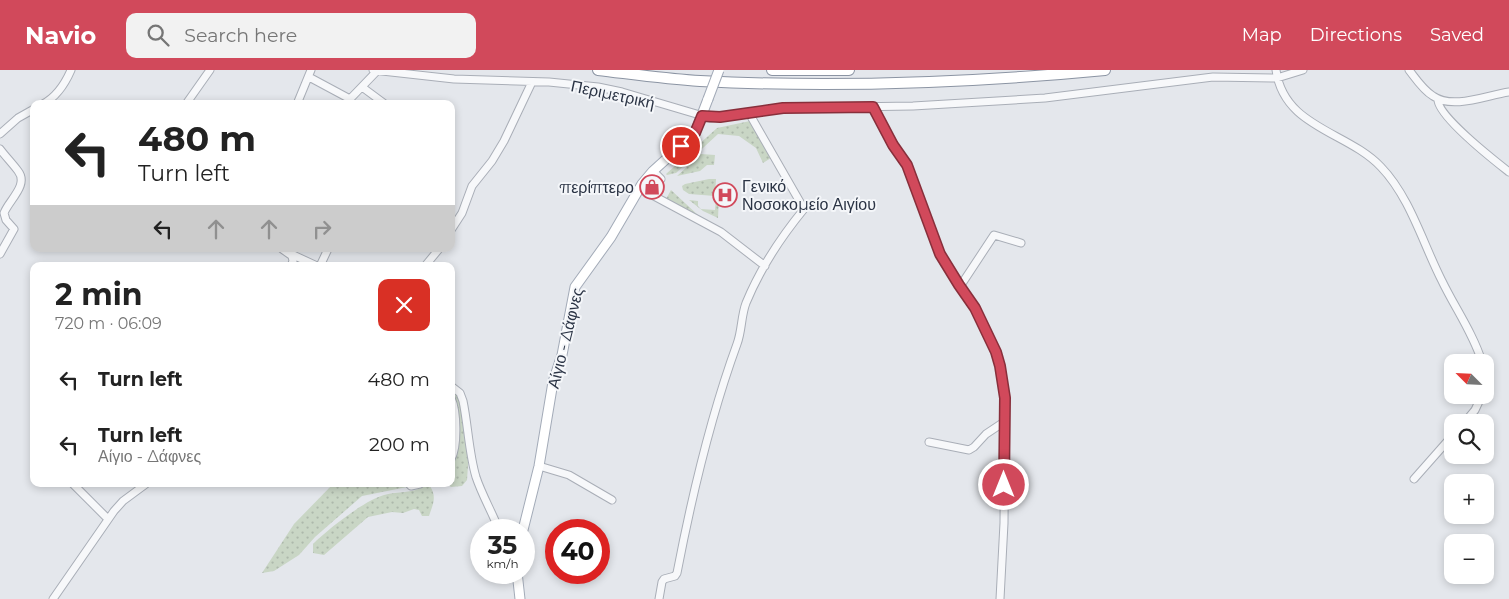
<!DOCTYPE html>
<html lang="en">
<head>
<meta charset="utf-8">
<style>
	body { margin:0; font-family:Montserrat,sans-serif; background:#f2f2f2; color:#222; height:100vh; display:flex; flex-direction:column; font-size:19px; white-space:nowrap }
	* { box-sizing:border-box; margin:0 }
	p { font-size:16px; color:#767676 }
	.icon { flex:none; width:28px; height:28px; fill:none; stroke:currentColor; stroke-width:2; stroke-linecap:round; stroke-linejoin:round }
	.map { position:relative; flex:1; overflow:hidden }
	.panel { position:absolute; left:30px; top:192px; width:425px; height:225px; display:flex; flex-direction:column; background:#fff; border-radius:10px; box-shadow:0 2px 8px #0003 }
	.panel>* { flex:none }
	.banner { position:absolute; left:30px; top:30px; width:425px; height:152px; border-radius:10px; box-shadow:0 2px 8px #0003; background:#fff; color:#222; overflow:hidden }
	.needle { width:32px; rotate:294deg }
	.controls { position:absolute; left:1444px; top:284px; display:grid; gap:10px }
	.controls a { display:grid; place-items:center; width:50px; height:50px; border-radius:10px; background:#fff; box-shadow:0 2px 8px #0003; font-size:25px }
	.speed { position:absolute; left:470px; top:449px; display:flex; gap:10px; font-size:25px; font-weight:700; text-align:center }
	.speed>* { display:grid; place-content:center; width:65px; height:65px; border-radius:50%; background:#fff; box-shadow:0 2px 8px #0003; line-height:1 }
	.speed small { font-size:12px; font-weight:400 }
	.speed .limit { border:8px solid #d22; background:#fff; color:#111 }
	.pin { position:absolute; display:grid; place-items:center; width:42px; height:42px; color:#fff; margin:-21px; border:2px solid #fff; border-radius:50%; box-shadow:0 1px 5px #0007 }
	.me { position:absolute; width:55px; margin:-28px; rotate:0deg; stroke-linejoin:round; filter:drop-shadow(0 0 4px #0008) }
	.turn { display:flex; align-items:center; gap:18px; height:105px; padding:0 25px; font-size:22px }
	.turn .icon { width:65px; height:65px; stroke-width:2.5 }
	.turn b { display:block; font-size:35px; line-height:42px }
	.lanes { display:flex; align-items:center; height:48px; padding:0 25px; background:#0003; justify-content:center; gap:25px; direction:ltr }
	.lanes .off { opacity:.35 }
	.round { display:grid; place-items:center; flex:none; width:52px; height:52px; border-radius:10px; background:#f2f2f2 }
	.summary { display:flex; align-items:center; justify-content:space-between; height:85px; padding:0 25px }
	h1 { font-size:30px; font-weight:700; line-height:38px }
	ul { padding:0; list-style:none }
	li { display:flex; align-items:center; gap:15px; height:65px; padding:0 25px }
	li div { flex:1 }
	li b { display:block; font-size:19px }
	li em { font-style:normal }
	header { display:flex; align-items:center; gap:30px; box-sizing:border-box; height:70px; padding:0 25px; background:#d1495b; color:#fff }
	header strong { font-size:24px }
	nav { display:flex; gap:28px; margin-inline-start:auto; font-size:18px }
	.search { width:350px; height:45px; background:#f2f2f2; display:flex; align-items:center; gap:12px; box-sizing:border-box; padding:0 18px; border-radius:10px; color:#767676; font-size:19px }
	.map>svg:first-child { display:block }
</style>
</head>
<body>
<header>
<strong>Navio</strong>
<div class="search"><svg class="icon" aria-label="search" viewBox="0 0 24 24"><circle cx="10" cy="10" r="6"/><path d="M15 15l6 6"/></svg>Search here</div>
<nav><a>Map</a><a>Directions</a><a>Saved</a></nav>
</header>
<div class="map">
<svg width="1509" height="529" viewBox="0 0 1509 529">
	<defs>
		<pattern id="green-dots" width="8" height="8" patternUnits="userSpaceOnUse" patternTransform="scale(1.25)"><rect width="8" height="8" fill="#c9d6c5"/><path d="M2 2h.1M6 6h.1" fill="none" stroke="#adb8ab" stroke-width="1.8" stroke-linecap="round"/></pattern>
	</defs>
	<rect width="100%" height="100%" fill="#e4e7ec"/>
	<!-- green -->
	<path fill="url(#green-dots)" d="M750,51L771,88L763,93L756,78L739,66L718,64L676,103L667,105L666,104L717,58Z
		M701,84L715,85L714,95H707L700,101L677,106Z
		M709,109H716L715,126L689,124L683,120L682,116L685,114Z
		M671,120L700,147L666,129Z
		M716,126L719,127L718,148L703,141L689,130L698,131V136L701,139L715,140Z
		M451,319L457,325L463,341L469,381L467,410L462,416L451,417L447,414H451Z
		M333,414H406L407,417L362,426L315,467L299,485L274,501L262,503L294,454Z
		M425,416H430C437,427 433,434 429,446H422L419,440L414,439L403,443L392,442L368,447L324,485L313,483V474C327,460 365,430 384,425C399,421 411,424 425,416Z"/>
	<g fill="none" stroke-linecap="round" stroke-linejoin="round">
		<!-- minor casing -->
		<g stroke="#a9aeb7" stroke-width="9">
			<path id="minor" d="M373,0L454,9L549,12L598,17L622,22L710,48L783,38L913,36L1045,28L1213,7L1277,8L1303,0
				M1276,0C1284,58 1347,61 1381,97C1410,127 1423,174 1442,211C1455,238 1473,263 1482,292
				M1409,0C1416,9 1423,20 1433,26C1453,40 1487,25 1509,22
				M309,7L350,29L377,1
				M362,17L385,34
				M1438,29C1436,45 1495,91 1509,102
				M43,34C56,27 65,14 71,0
				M186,34L210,0
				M297,34L311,0
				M873,37L893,75L907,95L940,184L959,215L975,238L989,267L1000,296L1005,328L1004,453L1000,529
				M0,64L18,48L34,39
				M0,79C6,87 13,94 18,101C29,115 9,130 4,143L6,150L14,159L0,184
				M653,101L661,109
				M639,118L721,162L765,196
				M451,160L462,143L472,116L492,91L504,71L532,12
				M282,179L292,186L293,191L291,196
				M291,184L317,196
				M320,196L328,179
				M425,196L439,179
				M959,215L963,212L994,165L1021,173
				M1485,303V316
				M451,316L460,323L463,331C468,355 469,384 476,407C482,425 492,442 499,460
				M451,328C457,341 458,376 451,389
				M1465,352L1475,340L1482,325
				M929,372L969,380L974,377L986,364L1004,352
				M539,396L569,405L612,430
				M1414,409L1452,366
				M73,414L108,449
				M409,414L411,416L420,414
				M53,529L114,441L123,431L146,414
				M659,529L662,512L664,509L675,506L677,503C692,425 710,348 737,274C742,261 741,246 746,233C760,199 781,167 804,139L749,43"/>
		</g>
		<!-- major casing -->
		<g stroke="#a3abb8" stroke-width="11">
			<path id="major" d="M523,460L539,396L553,312L562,285L575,217L611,167L642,114L653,101L695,63L708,29
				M517,502L520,529"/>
		</g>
		<!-- highway casing -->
		<g stroke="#8b94a3" stroke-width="12">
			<path id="highway" d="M598,0C632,4 666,9 700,11C836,18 970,13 1105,0
				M772,0H849"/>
		</g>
		<!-- minor -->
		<use href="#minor" stroke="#f7f8fa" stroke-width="7"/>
		<!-- major -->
		<use href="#major" stroke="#fff" stroke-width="9"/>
		<!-- highway -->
		<use href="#highway" stroke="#fff" stroke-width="10"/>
		<!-- major-bridge casing -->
		<g stroke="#a3abb8" stroke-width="11" stroke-linecap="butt">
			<path id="major-bridge" d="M708,29L719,0"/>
		</g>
		<!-- major-bridge -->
		<use href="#major-bridge" stroke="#fff" stroke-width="9"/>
	</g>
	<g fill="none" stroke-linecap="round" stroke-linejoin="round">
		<!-- route casing -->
		<g stroke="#882f3b" stroke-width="12">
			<path id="route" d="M681,76L695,63L702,46L720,47L783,38L873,37L893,75L907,95L940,184L959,215L975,238L996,282L1000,296L1005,328L1004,415"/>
		</g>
		<!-- route -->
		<use href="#route" stroke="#d1495b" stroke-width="9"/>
	</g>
	<!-- icons -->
	<defs>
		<g id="shop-ring" transform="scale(1.25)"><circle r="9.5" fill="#f4f6f9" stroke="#d1495b" stroke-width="1.5"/><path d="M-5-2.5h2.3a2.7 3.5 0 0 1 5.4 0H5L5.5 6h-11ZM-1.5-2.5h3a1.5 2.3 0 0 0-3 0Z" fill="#d1495b"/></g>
		<g id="hospital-ring" transform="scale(1.25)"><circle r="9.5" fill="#f4f6f9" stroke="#d1495b" stroke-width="1.5"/><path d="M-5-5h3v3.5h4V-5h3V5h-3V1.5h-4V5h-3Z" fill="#d1495b"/></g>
	</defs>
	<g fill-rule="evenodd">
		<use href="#shop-ring" x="652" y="117"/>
		<use href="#hospital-ring" x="725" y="125"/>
	</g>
	<g text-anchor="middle" stroke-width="4" stroke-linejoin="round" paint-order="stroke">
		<!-- street labels -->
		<g font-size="16" fill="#2b3445" stroke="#f4f6f9">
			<text transform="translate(613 24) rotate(12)" y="6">Περιμετρική</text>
			<text transform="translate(565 268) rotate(-76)" y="6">Αίγιο - Δάφνες</text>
		</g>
		<!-- poi labels -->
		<g font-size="16" fill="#2b3445" stroke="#f4f6f9" text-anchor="start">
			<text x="742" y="122">Γενικό<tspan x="742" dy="18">Νοσοκομείο Αιγίου</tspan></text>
			<text x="634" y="123" text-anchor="end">περίπτερο</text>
		</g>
	</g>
</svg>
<div class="controls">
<a><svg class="needle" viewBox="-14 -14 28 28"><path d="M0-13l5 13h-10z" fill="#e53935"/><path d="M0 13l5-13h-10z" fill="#767676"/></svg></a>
<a><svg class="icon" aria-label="search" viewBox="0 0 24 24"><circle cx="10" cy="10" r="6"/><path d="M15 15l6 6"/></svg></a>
<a>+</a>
<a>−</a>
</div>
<div class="speed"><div>35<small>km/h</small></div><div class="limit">40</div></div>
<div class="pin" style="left:681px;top:76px;background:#d93025"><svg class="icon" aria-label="arrive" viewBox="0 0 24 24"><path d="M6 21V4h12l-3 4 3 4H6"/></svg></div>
<svg class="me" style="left:1004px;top:415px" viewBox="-20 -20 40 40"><circle r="17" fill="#d1495b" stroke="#fff" stroke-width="3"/><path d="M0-11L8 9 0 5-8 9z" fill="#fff"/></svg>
<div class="banner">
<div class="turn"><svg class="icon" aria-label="left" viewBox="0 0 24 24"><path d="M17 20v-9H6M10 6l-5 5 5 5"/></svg><div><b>480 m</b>Turn left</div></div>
<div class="lanes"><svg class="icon" aria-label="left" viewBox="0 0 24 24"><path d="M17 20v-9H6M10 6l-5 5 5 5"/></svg><svg class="icon off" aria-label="ahead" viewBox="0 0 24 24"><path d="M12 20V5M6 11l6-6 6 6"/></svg><svg class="icon off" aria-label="ahead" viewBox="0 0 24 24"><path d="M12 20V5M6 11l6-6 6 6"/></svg><svg class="icon off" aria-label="right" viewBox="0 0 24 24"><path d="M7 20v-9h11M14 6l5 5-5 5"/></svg></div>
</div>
<section class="panel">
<div class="summary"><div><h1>2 min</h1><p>720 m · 06:09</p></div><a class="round" style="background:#d93025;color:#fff"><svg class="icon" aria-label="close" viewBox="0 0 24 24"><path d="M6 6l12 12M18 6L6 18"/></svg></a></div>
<ul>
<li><svg class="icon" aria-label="left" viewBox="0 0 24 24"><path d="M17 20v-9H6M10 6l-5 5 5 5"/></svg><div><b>Turn left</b></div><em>480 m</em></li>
<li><svg class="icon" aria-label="left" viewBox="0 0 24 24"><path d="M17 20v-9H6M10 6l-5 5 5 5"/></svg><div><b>Turn left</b><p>Αίγιο - Δάφνες</p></div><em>200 m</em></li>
</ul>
</section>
</div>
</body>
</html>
